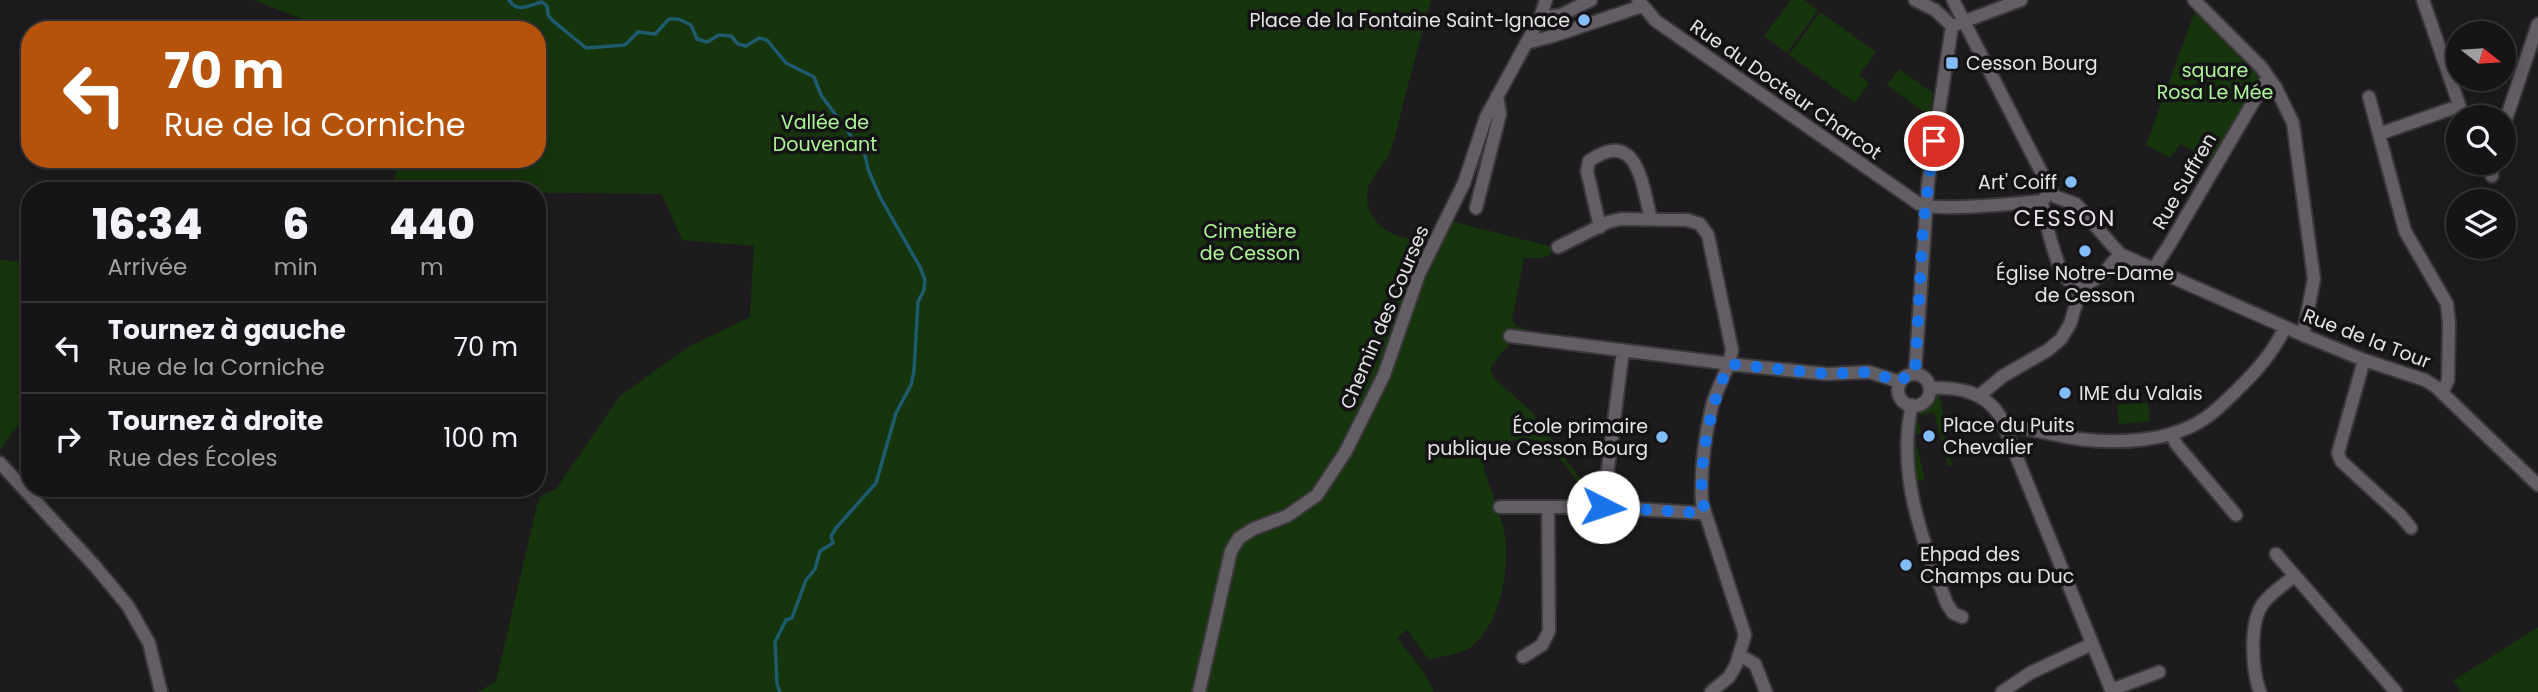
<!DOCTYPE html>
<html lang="fr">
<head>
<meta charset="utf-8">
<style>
	body { margin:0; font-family:Poppins,sans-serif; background:#232123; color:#f1f3f6; height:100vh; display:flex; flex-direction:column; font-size:26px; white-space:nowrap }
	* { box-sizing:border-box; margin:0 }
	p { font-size:23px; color:#9e9ea1 }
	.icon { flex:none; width:38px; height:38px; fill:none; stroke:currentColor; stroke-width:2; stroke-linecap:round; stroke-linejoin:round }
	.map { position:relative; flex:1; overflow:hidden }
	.panel { position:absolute; left:21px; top:182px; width:525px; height:315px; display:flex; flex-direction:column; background:#161416; border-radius:28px; box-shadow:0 4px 18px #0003,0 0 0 2px #353335 }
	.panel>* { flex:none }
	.top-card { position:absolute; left:21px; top:21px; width:525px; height:147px; border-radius:28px; box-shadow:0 4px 18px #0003,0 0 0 2px #353335; background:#b45309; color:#fff; overflow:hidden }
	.needle { width:46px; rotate:107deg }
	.tools { position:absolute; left:2446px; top:21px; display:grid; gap:14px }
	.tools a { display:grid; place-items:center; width:70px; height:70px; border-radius:50%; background:#161416; box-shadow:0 4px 18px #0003,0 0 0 2px #353335; font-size:35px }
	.pin { position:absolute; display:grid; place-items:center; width:60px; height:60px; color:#fff; margin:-30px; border:4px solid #fff; border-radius:50%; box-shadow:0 2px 7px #0007 }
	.me { position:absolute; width:77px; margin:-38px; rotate:94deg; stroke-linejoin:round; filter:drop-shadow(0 0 5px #0008) }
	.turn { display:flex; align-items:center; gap:24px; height:147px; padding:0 28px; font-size:32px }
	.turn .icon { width:91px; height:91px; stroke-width:2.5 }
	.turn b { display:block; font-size:49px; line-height:60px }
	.eta { display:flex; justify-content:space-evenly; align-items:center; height:119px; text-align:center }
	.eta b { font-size:42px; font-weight:800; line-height:49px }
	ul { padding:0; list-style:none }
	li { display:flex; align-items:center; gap:21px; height:91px; padding:0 28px; border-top:2px solid #353335 }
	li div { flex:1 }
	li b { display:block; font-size:26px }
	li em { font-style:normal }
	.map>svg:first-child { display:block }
</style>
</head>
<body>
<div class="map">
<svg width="2538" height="692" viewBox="0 0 2538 692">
	<rect width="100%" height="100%" fill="#1e1b1e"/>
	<!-- green -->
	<path fill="#16350c" d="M254,0H1431C1421,35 1412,70 1403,104C1399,119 1396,137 1390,151C1381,172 1360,183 1369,209C1379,235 1403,238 1426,241L1439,218L1553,247L1550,255L1541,258H1524L1512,320L1516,326L1527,329L1526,343H1512L1502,352L1491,367V372L1495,379L1531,411L1586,487L1583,489C1550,446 1546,425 1487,449L1482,457C1486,482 1498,505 1504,530C1511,565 1501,624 1471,647C1461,654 1441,656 1429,660L1407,630L1398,637L1399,640L1423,671L1434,692H478L496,681L539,497L556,489L620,396L688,347L750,317L754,246L682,240L662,194L392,191L398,159H537V30H314L304,20Z
		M1791,0H1804L1818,10L1787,53L1764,36Z
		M2198,3L2268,77L2217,163L2180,144L2170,158L2146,145Z
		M1820,12L1876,52L1859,75L1869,83L1855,103L1789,55Z
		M1899,69L1933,93L1930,114L1918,108L1887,85Z
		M0,260L30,262V409L0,450Z
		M1938,396L1940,397L1952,465L1948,466L1934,412L1920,415V412L1928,407Z
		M2148,402L2150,421L2119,424L2117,405Z
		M1912,421H1918L1921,433L1914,435L1925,479L1916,482L1912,456Z
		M2538,627V692H2462L2453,681Z"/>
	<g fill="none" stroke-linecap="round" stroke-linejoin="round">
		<!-- stream -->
		<path stroke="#1e5b6f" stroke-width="3.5" d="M509,0C518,14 529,5 542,2L547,6L548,15L552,20L586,48L625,45L638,32L655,34L669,19H678L691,25L697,39L707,42L719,35L731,36L738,44L746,46L759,38L767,40L786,63L814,77L821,95L865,155L868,169L880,197L920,267L925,280L924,290L918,302L914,371L911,385L896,413L876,483L836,528L831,536L833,543L820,551L815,569L806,580L792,618L786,620L775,642L777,684L780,692"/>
		<!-- minor casing -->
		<g stroke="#393739" stroke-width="16">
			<path id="minor" d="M1638,0L1656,21L1919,204C1938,212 2018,203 2042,201
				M1915,0L1935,10L1952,26
				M1953,0L2051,191L2056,197L2076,204L2120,254L2303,335L2364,360L2425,380L2436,387L2538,485
				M2194,0L2261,67L2276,88L2293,123L2314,279L2303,335
				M2423,0L2462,113L2466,117
				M1540,18L1561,15L1591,0
				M1526,43L1553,36L1642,6
				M2369,97L2405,231L2447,304L2449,323L2448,380L2443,391
				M2504,125L2538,24
				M2379,134L2459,106
				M2492,176V163
				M2046,197L2042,201C2044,218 2055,259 2063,274C2067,281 2074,285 2081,288
				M1476,208L1500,114L1497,96
				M1600,227L1587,171L1589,161C1638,127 1642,185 1651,219
				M1558,247L1608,222L1621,219L1687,220L1700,224L1708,235L1732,350C1729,370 1717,387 1712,406C1705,436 1700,472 1702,503L1745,635L1736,665L1729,677L1711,692
				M2154,268L2168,247L2268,77
				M1510,336L1747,366L1827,374L1869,372L1900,382
				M2364,360L2338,453L2341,461L2401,516L2411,528
				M1915,374L1928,183L1952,26L2021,0
				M1898 390a16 16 0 1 1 32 0a16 16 0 1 1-32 0Z
				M1930,388C1958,387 1984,391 2000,416L2112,692
				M1980,395L2003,376L2048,350L2061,339L2070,324L2081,288L2102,275L2120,254
				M1912,405C1896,473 1923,542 1947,604L1953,613L1962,617
				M2004,427L2010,426C2033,429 2056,436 2079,439C2119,444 2169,442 2204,419C2215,412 2227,400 2236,391C2256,372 2274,352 2285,327
				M2172,434L2176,444L2236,515
				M0,463L94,565L128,606L149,643L161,692
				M1500,507H1603L1700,513L1705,511
				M1603,507L1623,350
				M2276,554L2396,692
				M1741,656L1755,664L1766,692
				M1523,657L1542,645L1549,631L1548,507
				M2111,690L2159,672
				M1199,692L1231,551L1239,538L1253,529L1287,516L1317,495L1346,451L1384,375L1419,274L1464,183L1486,117L1540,18L1546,0
				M2002,692L2030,673L2092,644
				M2260,692C2252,671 2249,625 2262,605C2269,594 2284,585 2294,576"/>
		</g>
		<!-- minor -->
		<use href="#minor" stroke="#625e63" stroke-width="12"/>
	</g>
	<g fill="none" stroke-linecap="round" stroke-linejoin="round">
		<!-- route -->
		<path stroke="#1a73e8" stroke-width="12" stroke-dasharray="0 21.6" d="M1603,507L1700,513L1705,511C1694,477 1712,395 1730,364L1827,374L1869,372L1900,382L1906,376L1915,374L1923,227L1934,141"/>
	</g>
	<!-- markers -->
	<g fill="#82bcfa" stroke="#151215" stroke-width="2.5">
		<circle cx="1584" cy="20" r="7"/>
		<rect x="1945" y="56" width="14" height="14" rx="3.5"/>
		<circle cx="2071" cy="182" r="7"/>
		<circle cx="2085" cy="251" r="7"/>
		<circle cx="2065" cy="393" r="7"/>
		<circle cx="1929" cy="436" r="7"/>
		<circle cx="1662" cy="437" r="7"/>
		<circle cx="1906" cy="565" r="7"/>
	</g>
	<g text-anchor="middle" stroke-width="7" stroke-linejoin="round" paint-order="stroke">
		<!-- poi labels -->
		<g font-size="19" fill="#e5e3e5" stroke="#151215" text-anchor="start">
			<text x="1570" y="27" text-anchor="end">Place de la Fontaine Saint-Ignace</text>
			<text x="1966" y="70">Cesson Bourg</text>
			<text x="2057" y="189" text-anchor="end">Art' Coiff</text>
			<text x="2085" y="280" text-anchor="middle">Église Notre-Dame<tspan x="2085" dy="22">de Cesson</tspan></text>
			<text x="2079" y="400">IME du Valais</text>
			<text x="1943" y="432">Place du Puits<tspan x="1943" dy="22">Chevalier</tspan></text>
			<text x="1648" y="433" text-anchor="end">École primaire<tspan x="1648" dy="22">publique Cesson Bourg</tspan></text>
			<text x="1920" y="561">Ehpad des<tspan x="1920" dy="22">Champs au Duc</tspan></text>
		</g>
		<!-- park labels -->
		<g font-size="19" fill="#abf697" stroke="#151215">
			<text x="2215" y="77">square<tspan x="2215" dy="22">Rosa Le Mée</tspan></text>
			<text x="825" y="129">Vallée de<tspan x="825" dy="22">Douvenant</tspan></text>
			<text x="1250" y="238">Cimetière<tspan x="1250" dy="22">de Cesson</tspan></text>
		</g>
		<!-- street labels -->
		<g font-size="19" fill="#e5e3e5" stroke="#151215">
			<text transform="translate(1786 89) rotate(35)" y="7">Rue du Docteur Charcot</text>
			<text transform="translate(2184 181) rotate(-60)" y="7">Rue Suffren</text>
			<text transform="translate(1384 317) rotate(-67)" y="7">Chemin des Courses</text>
			<text transform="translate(2367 338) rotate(21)" y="7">Rue de la Tour</text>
		</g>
		<!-- quarter labels -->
		<g font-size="23" letter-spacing="2" fill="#e5e0e5" stroke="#151215">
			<text x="2065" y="226">CESSON</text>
		</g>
	</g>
</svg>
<div class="tools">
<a><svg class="needle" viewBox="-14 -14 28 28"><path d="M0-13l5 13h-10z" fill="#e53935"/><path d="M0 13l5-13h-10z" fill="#9e9ea1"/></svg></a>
<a><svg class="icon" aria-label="search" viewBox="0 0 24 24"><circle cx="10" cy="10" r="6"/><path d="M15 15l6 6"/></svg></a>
<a><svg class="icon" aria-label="layers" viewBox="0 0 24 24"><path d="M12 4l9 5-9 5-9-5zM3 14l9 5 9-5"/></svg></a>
</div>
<div class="pin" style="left:1934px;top:141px;background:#d93025"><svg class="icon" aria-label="arrive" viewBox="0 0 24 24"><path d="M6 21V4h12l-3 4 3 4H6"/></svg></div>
<svg class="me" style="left:1603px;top:507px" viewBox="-20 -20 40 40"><circle r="19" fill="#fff"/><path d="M0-13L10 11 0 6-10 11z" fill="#1a73e8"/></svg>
<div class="top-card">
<div class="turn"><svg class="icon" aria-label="left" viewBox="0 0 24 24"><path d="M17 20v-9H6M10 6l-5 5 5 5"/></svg><div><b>70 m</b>Rue de la Corniche</div></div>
</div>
<section class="panel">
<div class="eta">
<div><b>16:34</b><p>Arrivée</p></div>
<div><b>6</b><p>min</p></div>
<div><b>440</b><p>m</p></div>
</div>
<ul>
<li><svg class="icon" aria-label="left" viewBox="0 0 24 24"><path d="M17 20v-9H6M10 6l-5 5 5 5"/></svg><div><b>Tournez à gauche</b><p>Rue de la Corniche</p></div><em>70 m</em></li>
<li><svg class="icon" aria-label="right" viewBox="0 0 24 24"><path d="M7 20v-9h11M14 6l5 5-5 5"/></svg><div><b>Tournez à droite</b><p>Rue des Écoles</p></div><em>100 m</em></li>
</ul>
</section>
</div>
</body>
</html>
